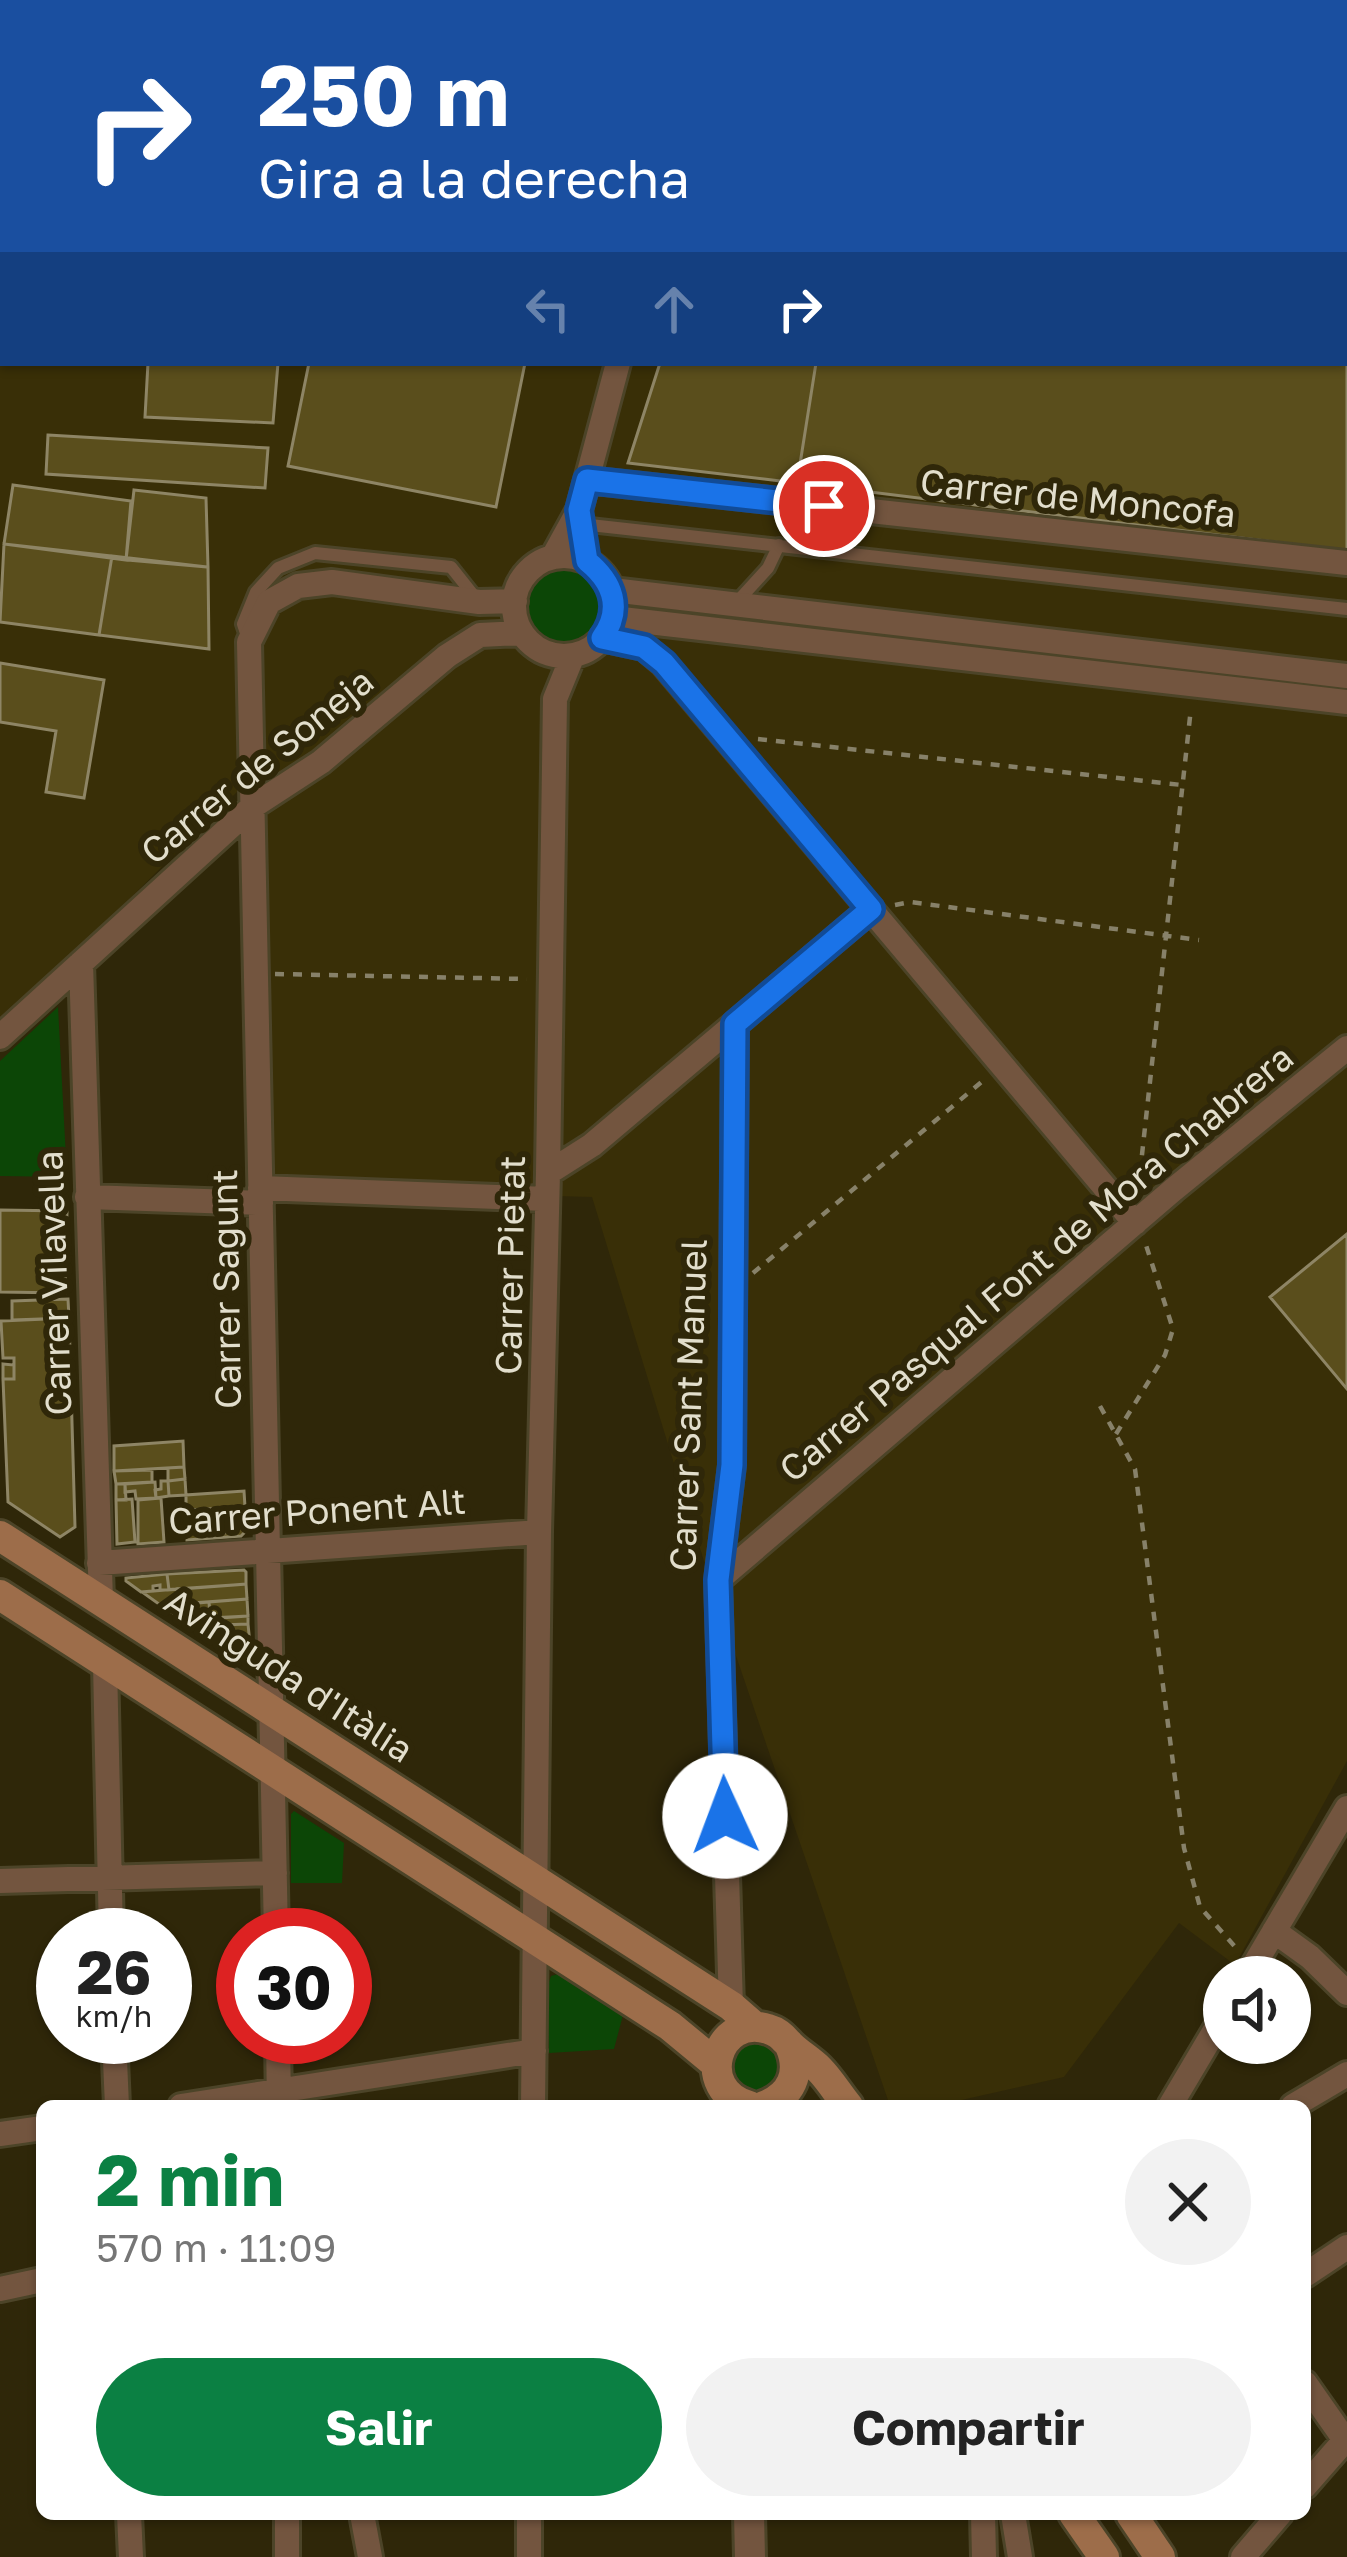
<!DOCTYPE html>
<html lang="es">
<head>
<meta charset="utf-8">
<style>
	body { margin:0; font-family:"Golos Text",sans-serif; background:#f2f2f2; color:#222; height:100vh; display:flex; flex-direction:column; font-size:45px; white-space:nowrap }
	* { box-sizing:border-box; margin:0 }
	p { font-size:39px; color:#767676 }
	.icon { flex:none; width:66px; height:66px; fill:none; stroke:currentColor; stroke-width:2; stroke-linecap:round; stroke-linejoin:round }
	.map { position:relative; flex:1; overflow:hidden }
	.side { position:absolute; left:36px; top:2100px; width:1275px; height:420px; display:flex; flex-direction:column; background:#fff; border-radius:18px; box-shadow:0 3px 9px #0004 }
	.side>* { flex:none }
	.guide { position:absolute; left:0px; top:0px; width:1347px; height:366px; box-shadow:0 3px 9px #0004; background:#1a4fa0; color:#fff; overflow:hidden }
	.tools { position:absolute; left:1203px; top:1956px; display:grid; gap:24px }
	.tools a { display:grid; place-items:center; width:108px; height:108px; border-radius:50%; background:#fff; box-shadow:0 3px 9px #0004; font-size:60px }
	.speed { position:absolute; left:36px; top:1908px; display:flex; gap:24px; font-size:60px; font-weight:700; text-align:center }
	.speed>* { display:grid; place-content:center; width:156px; height:156px; border-radius:50%; background:#fff; box-shadow:0 3px 9px #0004; line-height:1 }
	.speed small { font-size:30px; font-weight:400 }
	.speed .limit { border:18px solid #d22; background:#fff; color:#111 }
	.pin { position:absolute; display:grid; place-items:center; width:102px; height:102px; color:#fff; margin:-51px; border:6px solid #fff; border-radius:50%; box-shadow:0 3px 12px #0007 }
	.me { position:absolute; width:132px; margin:-66px; rotate:358deg; stroke-linejoin:round; filter:drop-shadow(0 0 9px #0008) }
	.turn { display:flex; align-items:center; gap:42px; height:252px; padding:0 60px; font-size:54px }
	.turn .icon { width:156px; height:156px; stroke-width:2.5 }
	.turn b { display:block; font-size:84px; line-height:102px }
	.lanes { display:flex; align-items:center; height:114px; padding:0 60px; background:#0003; justify-content:center; gap:60px; direction:ltr }
	.lanes .off { opacity:.35 }
	.round { display:grid; place-items:center; flex:none; width:126px; height:126px; border-radius:63px; background:#f2f2f2 }
	.head { display:flex; align-items:center; justify-content:space-between; height:204px; padding:0 60px }
	h1 { font-size:72px; font-weight:700; line-height:90px; color:#0b8043 }
	.primary-button { display:flex; gap:24px; margin-top:auto; padding:24px 60px }
	.primary-button a { flex:1; height:138px; border-radius:72px; background:#0b8043; color:#fff; font-size:48px; font-weight:700; line-height:138px; text-align:center }
	.primary-button a+a { background:#f2f2f2; color:#222 }
	.map>svg:first-child { display:block }
</style>
</head>
<body>
<div class="map">
<svg width="1347" height="2557" viewBox="0 0 1347 2557">
	<rect width="100%" height="100%" fill="#2f2709"/>
	<!-- built -->
	<path fill="#392f07" fill-rule="evenodd" d="M0,0H1347V1761L1235,1965L1179,1923L1064,2077L935,2106H890L707,1571L592,1197L271,1188L250,779L0,1028ZM3,3H1344V363H3Z"/>
	<!-- green -->
	<path fill="#0c4606" d="M523 603a39 39 0 1 1 78 0a39 39 0 1 1-78 0Z
		M58,1007L67,1177L0,1176V1061Z
		M294,1811L344,1843L342,1883H291V1814Z
		M558,1974L592,1993L623,2015L614,2049L549,2053L547,1987L551,1976Z
		M733 2067a24 24 0 1 1 48 0a24 24 0 1 1-48 0Z"/>
	<!-- building -->
	<path fill="#5a4e1c" stroke="#8e8565" stroke-width="3" d="M13,0H323L322,3H45Z
		M752,0H979V3H751Z
		M1271,0H1338L1337,3H1271Z
		M0,120H3V168L0,167Z
		M1344,236H1347V308H1344Z
		M1344,357H1347V551L797,483L816,363H1344Z
		M148,363H278L273,423L145,417Z
		M309,363H525L496,507L288,466Z
		M660,363H816L797,483L628,463Z
		M48,435L268,448L265,488L46,474Z
		M13,485L131,501L126,560L4,544Z
		M134,490L206,498L208,567L126,560Z
		M4,544L112,556L99,635L0,622Z
		M112,556L208,567L209,649L99,635Z
		M0,663L104,680L84,798L46,792L56,731L0,722Z
		M0,1210L67,1211L65,1293L0,1292Z
		M1347,1234V1389L1270,1297Z
		M68,1299L69,1318L12,1320V1301Z
		M69,1318L75,1527L60,1537L8,1502L3,1379H14V1358H3L1,1321Z
		M3,1364L14,1365V1379H3Z
		M183,1441L184,1467L114,1471V1446Z
		M184,1467L185,1479L168,1481V1468Z
		M152,1470V1482L116,1484L114,1471Z
		M185,1479L186,1495L169,1496L168,1481Z
		M161,1481H168L169,1496L156,1498L155,1490L161,1489Z
		M155,1482L156,1498L136,1499L135,1491L125,1492V1484Z
		M116,1484H125L126,1500H116Z
		M244,1491L245,1507L186,1510V1495Z
		M244,1491L245,1507L186,1510V1495Z
		M161,1498L164,1542L138,1544V1500Z
		M132,1499L135,1542L117,1544L116,1500Z
		M245,1507V1521L232,1522L231,1512L198,1517V1510Z
		M186,1510H198V1524L187,1525Z
		M231,1512L232,1522L213,1523V1513Z
		M245,1521L246,1531L241,1536L187,1540V1525L218,1523L219,1534L225,1533V1522Z
		M244,1570L246,1572V1584L169,1590L167,1574Z
		M167,1574L169,1590H160V1585L153,1586V1591L141,1592L126,1581V1578Z
		M246,1584L247,1599L178,1604L177,1589Z
		M177,1589L178,1604L163,1607L142,1592Z
		M247,1599L248,1616L210,1618L209,1602Z
		M209,1602L210,1613L188,1615L187,1604Z
		M187,1604L188,1615L201,1614L202,1619H207L204,1632L163,1607Z
		M248,1616V1624L221,1625L220,1618Z
		M215,1618L216,1626L222,1631L221,1625L248,1624L250,1644L236,1652L204,1632L207,1619Z"/>
	<g fill="none" stroke-linecap="round" stroke-linejoin="round">
		<!-- service casing -->
		<g stroke="#4c4428" stroke-width="18">
			<path id="service" d="M0,12H3
				M581,524L1347,609
				M737,602L768,568L779,545
				M248,639L243,624L256,592L278,568L315,553L451,567L478,601"/>
		</g>
		<!-- minor casing -->
		<g stroke="#4c4428" stroke-width="30">
			<path id="minor" d="M720,3L721,0
				M1344,327H1347
				M587,480L1347,563
				M514 606a50 50 0 1 1 100 0a50 50 0 1 1-100 0Z
				M553,557L579,510L618,363
				M612,590L1347,676
				M613,618L1347,702
				M602,638L644,647L663,663L1135,1223
				M81,963L101,1601
				M0,1037L252,807L321,762L447,656L480,635L522,633
				M548,1173L592,1145L871,909
				M260,1188L547,1199
				M87,1197L261,1203
				M99,1563L539,1532
				M718,1580L1173,1190L1347,1048
				M105,1663L111,1935
				M0,1881L275,1873
				M1274,1931L1310,1957L1347,1993
				M276,1935L249,642L269,602L298,586L332,582L479,602L515,601
				M1247,1977L1347,1808
				M731,2006L718,1580L732,1465L735,1024
				M114,2037L117,2106
				M278,2037L279,2106
				M181,2106L534,2051
				M533,2106L539,1532L548,1173L555,699L573,655
				M1170,2106L1224,2015
				M1293,2106L1347,2074
				M0,2134L42,2128
				M1305,2275L1347,2247
				M0,2289L42,2280
				M1305,2383L1345,2440
				M1305,2486L1347,2438
				M129,2514L131,2557
				M287,2514V2557
				M362,2514L370,2557
				M983,2514L984,2557
				M1013,2514L1020,2557
				M529,2557V2514
				M1243,2557L1280,2514"/>
		</g>
		<!-- tertiary casing -->
		<g stroke="#4c4428" stroke-width="36">
			<path id="tertiary" d="M749,2514L750,2557"/>
		</g>
		<!-- secondary casing -->
		<g stroke="#4c4428" stroke-width="36">
			<path id="secondary" d="M0,1536L731,2006L754,2026
				M0,1595L670,2026L716,2064
				M749,2106C693,2090 717,2013 768,2029C779,2032 783,2038 790,2045C799,2054 810,2060 819,2069C830,2080 838,2094 848,2106
				M764,2106C791,2096 802,2073 790,2046
				M1074,2514L1104,2557
				M1131,2514L1160,2557"/>
		</g>
		<!-- path -->
		<path stroke="#878169" stroke-width="4.5" stroke-dasharray="9 9" stroke-linecap="butt" d="M758,739L1182,785
			M895,905L910,902L1199,940
			M275,974L527,979
			M1138,1191L1191,708
			M753,1273L984,1080
			M1100,1406L1135,1469L1184,1848L1200,1907L1237,1949
			M1116,1434L1165,1355L1173,1329L1145,1242"/>
		<!-- service -->
		<use href="#service" stroke="#73553f" stroke-width="12"/>
		<!-- minor -->
		<use href="#minor" stroke="#73553f" stroke-width="24"/>
		<!-- tertiary -->
		<use href="#tertiary" stroke="#73553f" stroke-width="30"/>
		<!-- secondary -->
		<use href="#secondary" stroke="#9d6d4a" stroke-width="30"/>
	</g>
	<g fill="none" stroke-linecap="round" stroke-linejoin="round">
		<!-- route casing -->
		<g stroke="#114b97" stroke-width="30">
			<path id="route" d="M725,1816L718,1580L732,1465L735,1024L871,909L664,663L644,647L602,638C623,609 613,582 587,561L579,510L587,480L824,506"/>
		</g>
		<!-- route -->
		<use href="#route" stroke="#1a73e8" stroke-width="21"/>
	</g>
	<g text-anchor="middle" stroke-width="12" stroke-linejoin="round" paint-order="stroke">
		<!-- street labels -->
		<g font-size="36" fill="#e2decc" stroke="#2f2709">
			<text transform="translate(1078 498) rotate(6)" y="13">Carrer de Moncofa</text>
			<text transform="translate(257 766) rotate(-39)" y="13">Carrer de Soneja</text>
			<text transform="translate(1036 1263) rotate(-40)" y="13">Carrer Pasqual Font de Mora Chabrera</text>
			<text transform="translate(510 1265) rotate(-89)" y="13">Carrer Pietat</text>
			<text transform="translate(54 1283) rotate(-92)" y="13">Carrer Vilavella</text>
			<text transform="translate(226 1289) rotate(-91)" y="13">Carrer Sagunt</text>
			<text transform="translate(688 1405) rotate(-88)" y="13">Carrer Sant Manuel</text>
			<text transform="translate(317 1511) rotate(-4)" y="13">Carrer Ponent Alt</text>
			<text transform="translate(289 1675) rotate(33)" y="13">Avinguda d'Itàlia</text>
		</g>
	</g>
</svg>
<div class="tools">
<a><svg class="icon" aria-label="sound" viewBox="0 0 24 24"><path d="M4 9h4l5-4v14l-5-4H4zM17 9q2 3 0 6"/></svg></a>
</div>
<div class="speed"><div>26<small>km/h</small></div><div class="limit">30</div></div>
<div class="pin" style="left:824px;top:506px;background:#d93025"><svg class="icon" aria-label="arrive" viewBox="0 0 24 24"><path d="M6 21V4h12l-3 4 3 4H6"/></svg></div>
<svg class="me" style="left:725px;top:1816px" viewBox="-20 -20 40 40"><circle r="19" fill="#fff"/><path d="M0-13L10 11 0 6-10 11z" fill="#1a73e8"/></svg>
<div class="guide">
<div class="turn"><svg class="icon" aria-label="right" viewBox="0 0 24 24"><path d="M7 20v-9h11M14 6l5 5-5 5"/></svg><div><b>250 m</b>Gira a la derecha</div></div>
<div class="lanes"><svg class="icon off" aria-label="left" viewBox="0 0 24 24"><path d="M17 20v-9H6M10 6l-5 5 5 5"/></svg><svg class="icon off" aria-label="ahead" viewBox="0 0 24 24"><path d="M12 20V5M6 11l6-6 6 6"/></svg><svg class="icon" aria-label="right" viewBox="0 0 24 24"><path d="M7 20v-9h11M14 6l5 5-5 5"/></svg></div>
</div>
<section class="side">
<div class="head"><div><h1>2 min</h1><p>570 m · 11:09</p></div><a class="round"><svg class="icon" aria-label="close" viewBox="0 0 24 24"><path d="M6 6l12 12M18 6L6 18"/></svg></a></div>
<div class="primary-button"><a>Salir</a><a>Compartir</a></div>
</section>
</div>
</body>
</html>
